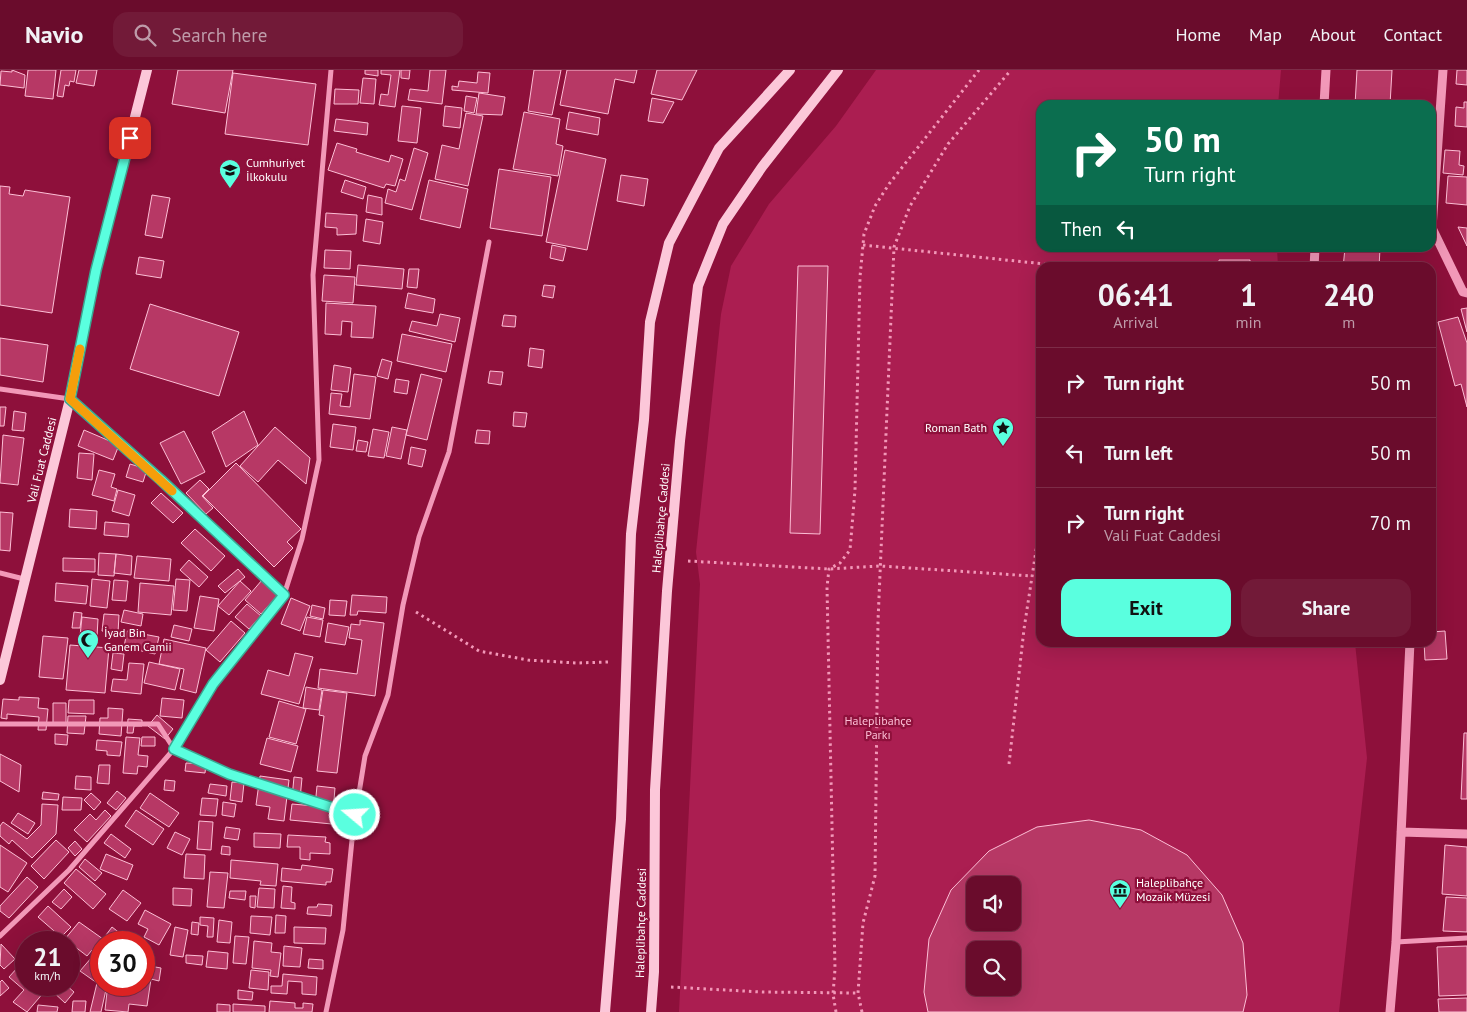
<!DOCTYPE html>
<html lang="en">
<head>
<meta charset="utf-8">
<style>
	body { margin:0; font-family:"PT Sans",sans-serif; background:#721a38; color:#f1f3f6; height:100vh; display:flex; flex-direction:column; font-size:19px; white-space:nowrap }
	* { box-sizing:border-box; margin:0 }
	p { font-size:16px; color:#be9ba9 }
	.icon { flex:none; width:28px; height:28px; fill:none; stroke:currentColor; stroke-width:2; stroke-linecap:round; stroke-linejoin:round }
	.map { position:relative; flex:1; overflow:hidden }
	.sheet { position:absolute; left:1036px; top:192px; width:400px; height:385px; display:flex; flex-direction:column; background:#6a0c2c; border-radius:15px; box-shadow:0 5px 20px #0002,0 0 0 1px #7d2c48 }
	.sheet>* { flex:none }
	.top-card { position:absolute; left:1036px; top:30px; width:400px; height:152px; border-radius:15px; box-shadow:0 5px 20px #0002,0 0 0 1px #7d2c48; background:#0b6e4f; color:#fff; overflow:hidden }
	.tools { position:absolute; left:966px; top:806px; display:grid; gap:10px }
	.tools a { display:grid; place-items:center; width:55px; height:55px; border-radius:10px; background:#6a0c2c; box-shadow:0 5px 20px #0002,0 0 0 1px #7d2c48; font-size:25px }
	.speed { position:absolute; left:15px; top:861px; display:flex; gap:10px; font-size:25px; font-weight:700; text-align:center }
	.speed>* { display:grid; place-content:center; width:65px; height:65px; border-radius:50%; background:#6a0c2c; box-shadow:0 5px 20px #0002,0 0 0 1px #7d2c48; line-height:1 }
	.speed small { font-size:12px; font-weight:400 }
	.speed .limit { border:8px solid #d22; background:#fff; color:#111 }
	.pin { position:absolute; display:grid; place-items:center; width:42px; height:42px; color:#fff; margin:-21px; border-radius:10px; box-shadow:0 2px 8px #0006 }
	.me { position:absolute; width:55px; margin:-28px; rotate:288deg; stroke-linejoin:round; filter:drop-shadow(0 0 4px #0008) }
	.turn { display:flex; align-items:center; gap:18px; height:105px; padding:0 25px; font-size:22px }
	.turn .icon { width:65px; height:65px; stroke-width:2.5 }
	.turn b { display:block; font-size:35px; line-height:42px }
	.then { display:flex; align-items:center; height:48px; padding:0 25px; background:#0003; gap:10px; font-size:19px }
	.eta { display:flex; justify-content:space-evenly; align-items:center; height:85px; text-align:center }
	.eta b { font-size:30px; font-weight:700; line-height:35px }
	.button { display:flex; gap:10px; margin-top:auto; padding:10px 25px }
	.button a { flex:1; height:58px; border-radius:15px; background:#5affdf; color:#111; font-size:20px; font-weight:700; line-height:58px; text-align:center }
	.button a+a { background:#721a38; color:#f1f3f6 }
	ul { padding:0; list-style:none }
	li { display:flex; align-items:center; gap:15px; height:70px; padding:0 25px; border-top:1px solid #7d2c48 }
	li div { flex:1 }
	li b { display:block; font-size:19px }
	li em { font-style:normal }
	header { display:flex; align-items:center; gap:30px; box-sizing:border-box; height:70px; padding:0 25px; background:#6a0c2c; border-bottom:1px solid #7d2c48 }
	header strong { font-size:24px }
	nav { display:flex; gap:28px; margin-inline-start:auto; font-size:18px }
	.search { width:350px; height:45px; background:#721a38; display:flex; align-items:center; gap:12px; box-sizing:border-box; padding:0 18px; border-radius:15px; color:#be9ba9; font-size:19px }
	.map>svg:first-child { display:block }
</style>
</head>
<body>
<header>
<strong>Navio</strong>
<div class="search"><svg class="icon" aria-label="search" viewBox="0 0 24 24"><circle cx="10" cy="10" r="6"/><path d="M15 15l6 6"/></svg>Search here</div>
<nav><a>Home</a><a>Map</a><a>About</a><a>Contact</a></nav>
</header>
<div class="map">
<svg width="1467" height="942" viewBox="0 0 1467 942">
	<rect width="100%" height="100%" fill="#8e103b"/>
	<!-- green -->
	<path fill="#ab1e51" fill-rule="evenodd" d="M876,0H1281L1278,35H1041V178H1277L1278,197L1041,198V572L1355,573L1367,688L1339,942H679L700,514L696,482L721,244L731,196L769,134L836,56ZM975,815H1012V852H975ZM975,880H1012V918H975Z"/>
	<!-- building -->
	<path fill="#b73865" stroke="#fdbfd6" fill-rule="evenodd" d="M12,0L25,5L24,18L0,15L1,1L12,2Z
		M28,0H56L53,29L25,26Z
		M61,0H76L74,12L70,11L69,16L65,15L63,27L57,26Z
		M79,0H97L94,16L76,13Z
		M178,0H233L225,43L172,34Z
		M365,0H378V6L365,4Z
		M381,0H400L395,37L379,35L381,24L388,25L391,5L381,4Z
		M401,0H410L409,9L401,8Z
		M430,0H446L442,34L408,30L410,19L428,21Z
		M534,0H561L552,45L528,41Z
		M567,0H637L634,13L615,9L608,44L560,35Z
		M657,0H697L682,30L651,24Z
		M1357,0H1392L1390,35H1355Z
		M1457,0H1467V15L1456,14Z
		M478,2L490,3L488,23L452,20V16L458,17L459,11L477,13Z
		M233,3L316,14L308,75L225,64Z
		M363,8L376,9L374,34L360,33Z
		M335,19L359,20L358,34H334Z
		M479,23L505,27L502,45L476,44Z
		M466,26L477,28L474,43L464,41Z
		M652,28L674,32L663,53L648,51Z
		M1464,32H1467V57L1455,56L1456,37L1464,38Z
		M402,36L421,38L417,73L398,71Z
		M445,36L462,38L460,58L443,56Z
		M524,42L560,49L556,74L563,76L558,106L513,99Z
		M569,42L600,48L598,65L566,59Z
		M466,43L483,46L468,116L435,109L442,75L459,79Z
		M336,49L368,53L367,65L334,61Z
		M337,73L357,79L356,82L389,92L391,85L403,89L395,116L386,114L384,118L328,100Z
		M414,78L428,83L412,140L385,133L388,119L396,122L400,109L405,111Z
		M565,80L606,89L587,180L546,172Z
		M1445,80L1460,81L1459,95L1464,96L1463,105L1443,103Z
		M499,99L551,107L542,166L490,158Z
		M621,105L648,109L644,136L617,131Z
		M1448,106L1467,107V135L1446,133Z
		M345,110L366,117L363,129L341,122Z
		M429,110L468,119L460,158L420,149Z
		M0,116L10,117L9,124L23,126L25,120L70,127L52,243L0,235Z
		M152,125L170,128L162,168L145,165Z
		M368,125L382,128V145L366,142Z
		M326,143L357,145L356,164L337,165V158L325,157Z
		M366,149L383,152L380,174L363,171Z
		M1458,157L1467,158V176Z
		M552,175L566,178L563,191L550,188Z
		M1345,178H1380L1379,198H1343Z
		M325,180L351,181L350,199L324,198Z
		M139,187L164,191L161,208L136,204Z
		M1219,190H1250V198H1219Z
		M358,195L404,199L402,219L356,215Z
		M798,196H828L820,464L790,463Z
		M409,199H419L417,218L407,217Z
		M324,205L355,207L353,233L322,231Z
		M544,215L555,216L553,228L542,226Z
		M408,223L435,229L433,243L405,238Z
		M326,233L376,236L373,268L351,267L352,252L342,251L341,265L325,264Z
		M150,234L239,262L219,326L130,299Z
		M1467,238V262L1461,239Z
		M440,244L460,248L455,272L409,261L412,251L437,256Z
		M504,245L516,246L515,257L502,256Z
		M1458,247L1467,273V337L1461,314L1455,316L1438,252Z
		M402,264L452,274L446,302L397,291Z
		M0,268L48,275L43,312L0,305Z
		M530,278L544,280L542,298L528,296Z
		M382,289L392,292L388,309L377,306Z
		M334,295L351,298L348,322L331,320Z
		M490,301L503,302L501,315L488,313Z
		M354,304L376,307L370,349L329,344L331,323L342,324L340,336L350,337Z
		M421,304L442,309L427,370L406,365Z
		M396,309L409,311L407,324L394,322Z
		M0,337H6L4,356H0Z
		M14,341L26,343L24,361L12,360Z
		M244,341L258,375L226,397L212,362Z
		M514,342L527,343L525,357L513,356Z
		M333,354L356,357L353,380L330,377Z
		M275,357L310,388L306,414L278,390L258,412L240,396Z
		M392,357L407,360L401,389L386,386Z
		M373,359L389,362L384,388L368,386Z
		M84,360L119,375L113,390L78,376Z
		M477,360L490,361L489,374L475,373Z
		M184,361L205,402L181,414L160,373Z
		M3,365L24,368L18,415L0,413Z
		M358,370L368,372L366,382L356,381Z
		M411,377L426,380L422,397L408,394Z
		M79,383L94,384L92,410L77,408Z
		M236,393L301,459L287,472L293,478L274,497L203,426Z
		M130,394L147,399L143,412L126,407Z
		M99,400L115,404L111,417L117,419L114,431L92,425Z
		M200,410L209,419L202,426L213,438L206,444L186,423Z
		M118,420L135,425L129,446L112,441Z
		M161,423L183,443L173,453L151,433Z
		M70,439L97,441L96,459L69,457Z
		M0,442L13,443L10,481L0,480Z
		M105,452L129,454L128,467L104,465Z
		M195,459L225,486L211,501L181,473Z
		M99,483L116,484L114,506L98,505Z
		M116,484L132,486L131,505L114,503Z
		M137,486L171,489L169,511L134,508Z
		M63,488L95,489V502L63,501Z
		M189,490L208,507L199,517L180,500Z
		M238,499L245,507L225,523L218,516Z
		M92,509L110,511L107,538L90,536Z
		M176,509L190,510L187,541L173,540Z
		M114,510L128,511L126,531L112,530Z
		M262,510L279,524L261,544L245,530Z
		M240,511L251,521L229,545L218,536Z
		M56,513L88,516L86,534L55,531Z
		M140,513L174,516L171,545L138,542Z
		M352,525L387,527L386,543L358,541L357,545H350Z
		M200,526L219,529L214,561L194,558Z
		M291,528L310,536L300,561L281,554Z
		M330,530L347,531L345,546L329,545Z
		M247,534L261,546L249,559L235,547Z
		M312,535L325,538L323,549L310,546Z
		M124,540L143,544L141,556L121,552Z
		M74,542L82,543L80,558H72Z
		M104,544L119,545L118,563L102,561Z
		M82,547L98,549L97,567L80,566Z
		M307,547L323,550L320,567L303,564Z
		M360,550L384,553L375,626L318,618L320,599L357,604L362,570L349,568L351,554L360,555Z
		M231,551L245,563L220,592L206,580Z
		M328,553L349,557L345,575L325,572Z
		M174,555L192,559L189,571L171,567Z
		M127,561L159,567L155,584L124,577Z
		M1445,561L1447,589L1425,590L1424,572H1431V562Z
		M43,566L68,568L63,609L39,607Z
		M164,569L206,578L196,623L180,619L184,599L159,594Z
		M70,575L109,578L105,623L66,620Z
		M113,583L124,584L122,601L111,599Z
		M295,583L313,587L299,634L261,624L268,600L289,606Z
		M149,592L180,599L175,620L144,613Z
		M129,593L144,594L141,624L111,621L113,609L127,610Z
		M306,617L322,620L319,640L303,638Z
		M323,620L347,623L337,703L317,701L324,646L319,645Z
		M19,627L39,628L38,638L48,639L46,660H38L39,647L7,644V649L1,648L3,629L19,630Z
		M162,628L184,630L182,648L160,646Z
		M69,630H94V644L68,643Z
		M279,631L306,639L296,674L269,667Z
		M53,633H66V655L53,654Z
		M108,638L123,639L121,666L99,664L100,648H108Z
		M157,645L173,659L165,669L148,656Z
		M68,646H86L84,664L67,663Z
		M128,649L142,650V656H134L133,663H127Z
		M1464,663H1467V729H1461Z
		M55,664L68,665L67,675L55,674Z
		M126,667L140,668L138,685L148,686L147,697L138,696L137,704L123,703Z
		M142,667H155V676H141Z
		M267,668L298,676L291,702L260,694Z
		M97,670L122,672L120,686L107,685V681L96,680Z
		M0,684L21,695L19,722L0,711Z
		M186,693L206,694L205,703L185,701Z
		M99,695H110L109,714L97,713Z
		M76,706L91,707V720L75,719Z
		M260,706L289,710L284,751L268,749L270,737L256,735Z
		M294,707L302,708L300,729L292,728Z
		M165,710L175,711L174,721L164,720Z
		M232,712L244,713L242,732L230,730Z
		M210,714L227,716L226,726L208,723Z
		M317,716L335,718L332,754L290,750L292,734L315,736Z
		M117,721L126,728L116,740L107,733Z
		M43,722L59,724L58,730L42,729Z
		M91,723L101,732L94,740L84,730Z
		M150,723L179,743L169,757L140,738Z
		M63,727L82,728L81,740H62Z
		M202,728L218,729L216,746L200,745Z
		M223,732L236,734L234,747L222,745Z
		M42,734L58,735L56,764L32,788L12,770L9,774L0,766V756L3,752L27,769L41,755Z
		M105,740L111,746L87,772L74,760L90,744L96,750Z
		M136,740L164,759L153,775L125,756Z
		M18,743L35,753L28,764L11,753Z
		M1089,750L1141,760L1187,785L1222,825L1243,873L1247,925L1243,942H928L924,922L929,869L951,820L989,781L1037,757ZM975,815H1012V852H975ZM975,880H1012V918H975Z
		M199,751L213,752L211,780L197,779Z
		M226,757L240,759L238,770L224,768Z
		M175,762L190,769L182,785L167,778Z
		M254,763L281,764L280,778L254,777Z
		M111,764L131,779L125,788L104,773Z
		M288,765L326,767L325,772L330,773V784L310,783V790L300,789V777H287Z
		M56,770L69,782L44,809L31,796Z
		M75,771L82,779L75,786L68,778Z
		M0,775L27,793L8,822L0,817Z
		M1445,775L1467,777V826L1442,824Z
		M222,776L230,777V785L221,784Z
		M106,784L133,795L127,810L100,799Z
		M186,784L205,785L204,809L184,808Z
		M85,789L102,803L95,811L79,797Z
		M231,790L278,794L276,816L260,815L261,811L230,808Z
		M302,795L333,799L331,812H326V815L281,811L282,798L301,800Z
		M76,799L106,824L93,839L64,813Z
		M210,802L228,803L224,838L207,837Z
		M27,807L38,817L9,848L0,841V836Z
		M283,816L292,817L291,832L295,833V839L281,838Z
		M173,818L192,819L191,836L173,835Z
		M259,818L275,819L274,838L257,837Z
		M64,819L72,827L61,839L52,832Z
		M123,820L141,833L127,851L109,839Z
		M230,821H246L245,830L229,828Z
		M250,826H256L255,838L250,837Z
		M1446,827L1467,828V862L1443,861Z
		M318,834L332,835L331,846L307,844L308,837H317Z
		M48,836L71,857L61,867L38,847Z
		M145,840L171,854L159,875L144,867L148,859L138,854Z
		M276,845L286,846L285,863H275Z
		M251,846L272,847L270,865L250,863Z
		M200,847L214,848L213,867H207L208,856L200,855Z
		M219,850L232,852L230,873L217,872Z
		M79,852L103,869L112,857L121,864L114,872H101V887L92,880L87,886L65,869Z
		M192,852L199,853L198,865L191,864Z
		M175,857L188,860L183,887L170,885Z
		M294,857L326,858L325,874L294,873Z
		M123,865L134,870L133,872H119Z
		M235,866L249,867L246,894L233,893Z
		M254,871L272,873L271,882L281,883L278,907L270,906L271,900L252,898Z
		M1,874L15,889L4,899L0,895Z
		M284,876L302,878L300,897L283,896Z
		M1467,876V925L1439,926L1437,877Z
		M69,881L79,890L69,901Z
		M208,881L228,883L227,899L206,897Z
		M186,885L203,886L202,895L186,893Z
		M92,887L101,895V915H107L101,942H90L97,913L80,901Z
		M309,889L323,890V899L308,898Z
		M144,895L161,898L159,911L151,909L147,936L129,934L128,942L105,940L107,922L124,925L125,918L114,917V915H144Z
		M18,897L26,904V915H38L45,921L27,942L13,932L24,920L9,907Z
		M251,900L269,902L268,920L249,918Z
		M283,904L317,907L316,925L302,924V912L288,911L287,924L271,923V916H282Z
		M2,910L9,918L0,926V912Z
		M52,915H66L74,922L65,933L49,918Z
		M238,920L253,922L252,930L238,929Z
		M1467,928V942H1439L1438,929Z
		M73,931H86L85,942H72Z
		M270,931L295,933V938H303V933L313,934L312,942H269Z
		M217,934L230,935V942H217Z
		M233,934L265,936V942H233Z
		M38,935L58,937L57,942H37Z"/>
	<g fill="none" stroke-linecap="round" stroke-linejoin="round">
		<!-- path -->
		<path stroke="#f298b8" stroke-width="3" stroke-dasharray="2.5 4" stroke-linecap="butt" d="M863,175L1054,195L1102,198
			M688,491L829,499L880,496L1032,506
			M416,542L479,581L528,590L576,593L608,592
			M1009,694L1024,559L1041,448
			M671,917L762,922L858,923
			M836,942L833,924L835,899L827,517L829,499L840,493L850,480L855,420L860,207L864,164L875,136L889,114L979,0
			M862,942L858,923L863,853L875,806L878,551L894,177L910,136L948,74L1011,0"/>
		<!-- minor -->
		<path stroke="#f298b8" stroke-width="5" d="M0,319L70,329L161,410L284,525
			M0,503L24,509
			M0,654H158L174,679L229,704L355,745
			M0,866L69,800L174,679L213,613L284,525L302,469L319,390L313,205L331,0
			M1396,872L1467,868
			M326,942L343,860L353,760L365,686L388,625L403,535L419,467L449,382L489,172"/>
		<!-- tertiary -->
		<path stroke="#f298b8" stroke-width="9" d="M1443,0L1432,158L1463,222L1467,223
			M1324,35L1326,0
			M1314,198L1315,178
			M1401,762L1467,764
			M1390,942L1396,872L1410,572"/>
		<!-- secondary -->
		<path stroke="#fcc7d9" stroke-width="10" d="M0,610L70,329L96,200L147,0
			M605,942L621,749L631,464L644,350L650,252L669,173L719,78L790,0
			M651,942L654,902L655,720L667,521L680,371L698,216L723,154L762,97L838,0"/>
	</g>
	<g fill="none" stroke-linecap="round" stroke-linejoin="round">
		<!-- route casing -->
		<g stroke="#3aa691" stroke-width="12">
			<path id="route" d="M130,68L96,200L70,329L161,410L284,525L213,614L174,679L229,704L355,745"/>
		</g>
		<!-- route -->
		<use href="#route" stroke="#5affdf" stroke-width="9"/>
		<!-- slow -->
		<path stroke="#f59e0b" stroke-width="9" d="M80,279L70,329L172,421"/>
	</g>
	<!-- icons -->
	<defs>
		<g id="school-pin" transform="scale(1.125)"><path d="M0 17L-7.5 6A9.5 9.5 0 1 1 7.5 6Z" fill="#5affdf" stroke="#8e103b"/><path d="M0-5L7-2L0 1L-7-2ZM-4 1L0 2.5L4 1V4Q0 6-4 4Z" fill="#111"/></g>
		<g id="sight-pin" transform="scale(1.125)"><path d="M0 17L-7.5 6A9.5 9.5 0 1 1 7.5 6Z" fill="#5affdf" stroke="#8e103b"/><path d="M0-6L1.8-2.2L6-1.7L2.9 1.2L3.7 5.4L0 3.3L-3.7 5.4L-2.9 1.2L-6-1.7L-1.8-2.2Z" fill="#111"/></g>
		<g id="mosque-pin" transform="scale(1.125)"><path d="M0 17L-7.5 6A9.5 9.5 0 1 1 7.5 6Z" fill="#5affdf" stroke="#8e103b"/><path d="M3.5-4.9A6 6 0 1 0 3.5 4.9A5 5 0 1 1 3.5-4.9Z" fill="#111"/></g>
		<g id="museum-pin" transform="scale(1.125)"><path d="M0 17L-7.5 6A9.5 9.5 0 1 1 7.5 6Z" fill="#5affdf" stroke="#8e103b"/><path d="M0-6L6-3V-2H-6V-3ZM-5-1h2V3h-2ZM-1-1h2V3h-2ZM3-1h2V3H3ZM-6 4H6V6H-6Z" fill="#111"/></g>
	</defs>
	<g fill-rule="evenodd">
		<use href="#school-pin" x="230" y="100"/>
		<use href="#sight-pin" x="1003" y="358"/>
		<use href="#mosque-pin" x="88" y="570"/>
		<use href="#museum-pin" x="1120" y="820"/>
	</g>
	<g text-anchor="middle" stroke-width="4.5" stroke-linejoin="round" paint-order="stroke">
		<!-- poi labels -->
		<g font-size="12" fill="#fff" stroke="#8e103b" text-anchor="start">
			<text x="246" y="97">Cumhuriyet<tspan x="246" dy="14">İlkokulu</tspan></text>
			<text x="987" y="362" text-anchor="end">Roman Bath</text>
			<text x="104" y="567">İyad Bin<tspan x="104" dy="14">Ganem Camii</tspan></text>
			<text x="1136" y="817">Haleplibahçe<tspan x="1136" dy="14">Mozaik Müzesi</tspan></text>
		</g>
		<!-- street labels -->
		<g font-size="12" fill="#fff" stroke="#8e103b">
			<text transform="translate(42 390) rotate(-76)" y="4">Vali Fuat Caddesi</text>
			<text transform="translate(661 448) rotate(-85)" y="4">Haleplibahçe Caddesi</text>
			<text transform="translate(641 853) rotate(-89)" y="4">Haleplibahçe Caddesi</text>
		</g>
		<!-- park labels -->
		<g font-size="12" fill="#fdbfd6" stroke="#8e103b">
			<text x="878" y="655">Haleplibahçe<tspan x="878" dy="14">Parkı</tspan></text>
		</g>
	</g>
</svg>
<div class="tools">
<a><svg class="icon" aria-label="sound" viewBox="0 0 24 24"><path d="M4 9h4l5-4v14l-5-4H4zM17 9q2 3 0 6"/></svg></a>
<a><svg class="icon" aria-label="search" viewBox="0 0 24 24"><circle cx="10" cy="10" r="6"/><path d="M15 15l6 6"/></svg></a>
</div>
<div class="speed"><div>21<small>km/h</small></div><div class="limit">30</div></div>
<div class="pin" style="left:130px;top:68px;background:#d93025"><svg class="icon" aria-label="arrive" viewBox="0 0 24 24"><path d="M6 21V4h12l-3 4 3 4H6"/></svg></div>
<svg class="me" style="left:355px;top:745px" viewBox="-20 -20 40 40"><circle r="17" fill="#5affdf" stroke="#fff" stroke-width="3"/><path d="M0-11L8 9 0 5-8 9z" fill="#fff"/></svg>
<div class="top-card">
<div class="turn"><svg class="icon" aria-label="right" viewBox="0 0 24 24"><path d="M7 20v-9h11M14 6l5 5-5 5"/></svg><div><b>50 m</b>Turn right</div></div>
<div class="then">Then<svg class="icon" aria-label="left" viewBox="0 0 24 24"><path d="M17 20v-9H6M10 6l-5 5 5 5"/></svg></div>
</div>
<section class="sheet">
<div class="eta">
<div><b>06:41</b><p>Arrival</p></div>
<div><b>1</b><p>min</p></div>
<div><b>240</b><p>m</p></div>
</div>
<ul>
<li><svg class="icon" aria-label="right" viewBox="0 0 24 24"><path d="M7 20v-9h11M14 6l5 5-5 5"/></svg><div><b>Turn right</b></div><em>50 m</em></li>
<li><svg class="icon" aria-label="left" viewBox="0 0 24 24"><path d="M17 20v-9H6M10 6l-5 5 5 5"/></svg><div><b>Turn left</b></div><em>50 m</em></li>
<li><svg class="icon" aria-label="right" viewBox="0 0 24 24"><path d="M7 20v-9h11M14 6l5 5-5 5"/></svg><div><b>Turn right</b><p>Vali Fuat Caddesi</p></div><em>70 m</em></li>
</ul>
<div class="button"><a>Exit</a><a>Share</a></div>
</section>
</div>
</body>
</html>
